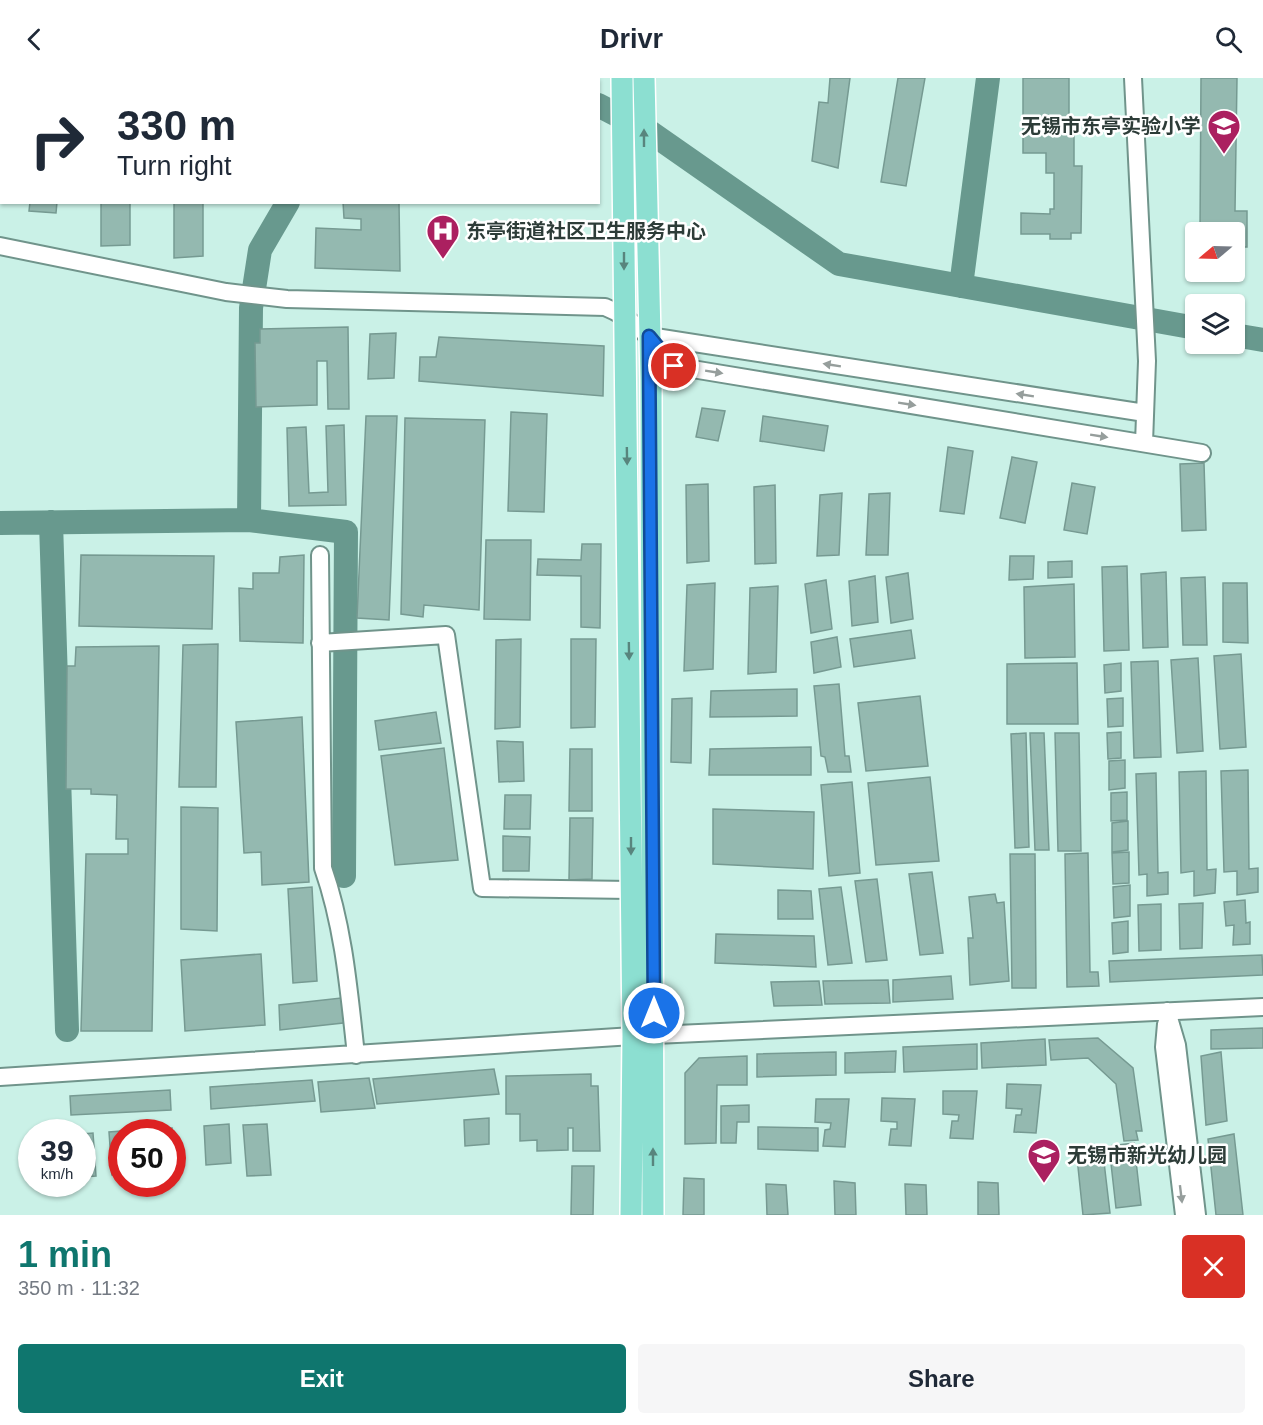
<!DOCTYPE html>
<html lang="en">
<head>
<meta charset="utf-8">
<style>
	body { margin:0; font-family:Arial,"Noto Sans SC",sans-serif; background:#f6f6f7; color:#1f2937; height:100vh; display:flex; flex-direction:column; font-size:22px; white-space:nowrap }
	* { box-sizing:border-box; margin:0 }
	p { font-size:20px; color:#747a83 }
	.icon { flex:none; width:33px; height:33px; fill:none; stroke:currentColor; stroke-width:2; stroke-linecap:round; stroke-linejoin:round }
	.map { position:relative; height:1137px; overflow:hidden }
	.side { display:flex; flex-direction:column; background:#fff; flex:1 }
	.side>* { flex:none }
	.guide { position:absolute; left:0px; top:0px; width:600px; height:126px; box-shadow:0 2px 4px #0004; background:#fff; color:#1f2937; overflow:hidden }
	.needle { width:39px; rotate:251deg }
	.buttons { position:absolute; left:1185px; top:144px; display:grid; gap:12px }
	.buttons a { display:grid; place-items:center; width:60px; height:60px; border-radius:6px; background:#fff; box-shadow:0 2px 4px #0004; font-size:30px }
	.speed { position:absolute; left:18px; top:1041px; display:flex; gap:12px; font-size:30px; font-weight:700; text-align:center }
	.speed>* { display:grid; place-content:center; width:78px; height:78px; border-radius:50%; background:#fff; box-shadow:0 2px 4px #0004; line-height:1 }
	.speed small { font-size:15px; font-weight:400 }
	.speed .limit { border:9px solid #d22; background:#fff; color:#111 }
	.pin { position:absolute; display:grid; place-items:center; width:51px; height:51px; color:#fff; margin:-26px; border:3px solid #fff; border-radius:50%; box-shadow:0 2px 6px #0007 }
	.me { position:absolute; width:66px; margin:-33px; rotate:0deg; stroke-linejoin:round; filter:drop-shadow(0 0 4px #0008) }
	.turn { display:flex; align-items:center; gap:21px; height:126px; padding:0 18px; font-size:27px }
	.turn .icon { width:78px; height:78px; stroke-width:2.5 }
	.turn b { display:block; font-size:42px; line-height:51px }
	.round { display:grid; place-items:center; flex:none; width:63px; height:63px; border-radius:6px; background:#f6f6f7 }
	.headline { display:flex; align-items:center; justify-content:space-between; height:102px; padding:0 18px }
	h1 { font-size:36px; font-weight:800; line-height:45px; color:#0f766e }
	.primary-button { display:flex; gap:12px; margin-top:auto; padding:12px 18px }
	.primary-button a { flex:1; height:69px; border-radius:6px; background:#0f766e; color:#fff; font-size:24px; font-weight:800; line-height:69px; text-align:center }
	.primary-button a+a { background:#f6f6f7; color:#1f2937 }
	header { display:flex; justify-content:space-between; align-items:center; height:78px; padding:0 18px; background:#fff; font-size:27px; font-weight:800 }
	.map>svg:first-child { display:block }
</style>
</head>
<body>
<header><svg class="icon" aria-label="back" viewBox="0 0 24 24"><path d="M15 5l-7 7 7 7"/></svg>Drivr<svg class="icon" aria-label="search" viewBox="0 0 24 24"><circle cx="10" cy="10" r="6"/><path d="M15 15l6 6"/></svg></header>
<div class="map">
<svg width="1263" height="1137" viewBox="0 0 1263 1137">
	<rect width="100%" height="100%" fill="#caf1e7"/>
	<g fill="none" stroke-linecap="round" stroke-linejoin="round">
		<!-- river -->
		<path stroke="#68998e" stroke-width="24" d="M543,0L548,2
			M362,2L363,0
			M598,27L650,54L839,186L1196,250
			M961,208L988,0
			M1234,257L1263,262
			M249,442L346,454L344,798
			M51,444L67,952
			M0,445L249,442L251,230L260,172L288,124"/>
	</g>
	<!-- building -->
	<path fill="#94b9b0" stroke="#769a92" stroke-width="1.5" d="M45,0H74V2H45Z
		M114,0H143V2H114Z
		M185,0H214V2H185Z
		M257,0H284V2H257Z
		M830,0H850L838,90L812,83L819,24L828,25Z
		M898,0H925L906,108L881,104Z
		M1023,0H1069V57H1074V88H1082L1081,155H1071V161H1050V156H1021V135L1050,136V131H1054V95H1046V75H1023Z
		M1201,0H1237L1235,133H1247V169H1234V154H1200Z
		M30,124H57L56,135L29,133Z
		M101,124H130V167L101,168Z
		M174,124H203V178L174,180Z
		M343,124H399L400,193L315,190L316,150L361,152V141L344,140Z
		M348,249L349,331H328L327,283H317V327L256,329L255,265H260V251Z
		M396,255L394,300L368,301L370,256Z
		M439,259L604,268L603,318L419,303L420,279H436Z
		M702,330L725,333L718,363L696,359Z
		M511,334L547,336L544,434L508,433Z
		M366,338H397L389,542L357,540Z
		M763,338L828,348L824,373L760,363Z
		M405,340L485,342L479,532L424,527L423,539L401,536Z
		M344,347L346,427L289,428L287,350L306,349L309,415L328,414L326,348Z
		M948,369L973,373L964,436L940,433Z
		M1012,379L1037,384L1025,445L1000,440Z
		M1204,385L1206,452L1182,453L1180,386Z
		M1072,405L1095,409L1087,456L1064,452Z
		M708,406L709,483L687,485L686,407Z
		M775,407L776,485L755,486L754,409Z
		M842,415L839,477L817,478L820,417Z
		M890,415L888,477H866L869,416Z
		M486,462H531L530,542L484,541Z
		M582,466H601L600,550L581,549V498L537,497L538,481L581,482Z
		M81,477L214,478L212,551L79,548Z
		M304,477L303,565L240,563L239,510L253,511V495H279L280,479Z
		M1010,478H1034L1033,501L1009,502Z
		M1072,483V499L1048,500V484Z
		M1127,488L1129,572L1104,573L1102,489Z
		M1166,494L1168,569L1143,570L1141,496Z
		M908,495L913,541L891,545L886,499Z
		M875,498L878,544L852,548L849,503Z
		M1205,499L1207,567H1183L1181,500Z
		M826,502L832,551L811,555L805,506Z
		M715,505L713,591L684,593L687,507Z
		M1223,505H1247L1248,565L1223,564Z
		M1074,506L1075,579L1025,580L1024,509Z
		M778,508L776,594L748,596L750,510Z
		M911,552L915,580L854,589L850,561Z
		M837,559L841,589L814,595L811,564Z
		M521,561L520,649L495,651L496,562Z
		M571,561H596L595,649L571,650Z
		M218,566L216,709H179L183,567Z
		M159,568L152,953H81L86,776H128V761H116L117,717L91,716V711H66L67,588H75L76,569Z
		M1241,576L1246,669L1220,671L1214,578Z
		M1198,580L1203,673L1177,675L1171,582Z
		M1158,583L1161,679L1134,680L1131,584Z
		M1077,585L1078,646H1007V586Z
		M1121,585V613L1105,615L1104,587Z
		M839,606L845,678H849L851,694H828L825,679L821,678L814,608Z
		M797,611V638L710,639L711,613Z
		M920,618L928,688L866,693L858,625Z
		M692,620L691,685L671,684L672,621Z
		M1123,620V648L1108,649L1107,621Z
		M436,634L441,665L379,672L375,643Z
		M302,639L309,804L262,807L261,774L244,775L236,644Z
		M1121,654V680L1108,681L1107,655Z
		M1026,655L1029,769L1015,770L1011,656Z
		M1030,655H1044L1049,772H1035Z
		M1055,655H1079L1081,773H1058Z
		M497,663L523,664L524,703L499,704Z
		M811,669V697H709L710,671Z
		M444,670L458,782L395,787L381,678Z
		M570,671H592V733H569Z
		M1125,682V710L1109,712V683Z
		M1248,692L1249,791L1258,790V814L1237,817V793L1224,794L1221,693Z
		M1206,693L1207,792L1216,791L1215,815L1194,818V793L1181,795L1179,694Z
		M1156,695L1158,795L1168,794V816L1147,818V796L1139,797L1136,696Z
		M930,699L939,783L876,787L868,705Z
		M852,704L860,795L829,798L821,707Z
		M1127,714V742L1111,743V715Z
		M505,717H531L530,751H504Z
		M181,729L218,730L217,853L181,851Z
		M713,731L814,734L813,791L713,786Z
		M570,740H593L592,801L569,802Z
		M1128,743V772L1112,774V745Z
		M503,758L530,759L529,793H503Z
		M1129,774V805L1113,806L1112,775Z
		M1088,775L1090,894H1098L1099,908L1067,909L1065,776Z
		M1010,776H1035L1036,910H1012Z
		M932,794L943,875L920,877L909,796Z
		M877,801L887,882L866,884L855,803Z
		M1130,807V838L1114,840L1113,809Z
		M312,809L317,903L293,905L288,811Z
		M841,809L852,885L828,887L819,811Z
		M778,812L811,813L813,841H778Z
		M995,816L997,825L1004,824L1009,903L970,907L968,860H973L969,819Z
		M1245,822L1246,845L1250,844V866L1233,867L1234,847L1226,848L1224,824Z
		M1203,825L1202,870L1180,871L1179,826Z
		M1161,826V872L1139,873L1138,827Z
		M1128,843V874L1113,876L1112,845Z
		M716,856L814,858L816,889L715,885Z
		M261,876L265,947L185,953L181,882Z
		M1262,877L1263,897L1110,904L1109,883Z
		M951,898L953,921L893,924V902Z
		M888,902L890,925L825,926L823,903Z
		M819,903L822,927L774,928L771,904Z
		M350,919L352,944L280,952L279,927Z
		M1263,950V970L1211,971V952Z
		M1098,960L1133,990L1142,1053H1136L1138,1062L1124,1063L1116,1006L1088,980L1051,982L1049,962Z
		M1045,961L1046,987L982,990L981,965Z
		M977,966V991L904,994L903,969Z
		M896,973L895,994L845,995V975Z
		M836,974V997L757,999V976Z
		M1221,974L1227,1043L1206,1047L1201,978Z
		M747,978V1007H717L716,1065L685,1066V995L699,980Z
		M494,991L499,1016L377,1026L373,1001Z
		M591,996V1008H598L600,1073H573V1050H568V1072L537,1073V1062L520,1063V1036H506V998Z
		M369,1000L375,1030L321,1034L318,1004Z
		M312,1002L315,1023L211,1031L210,1009Z
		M1007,1006L1041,1007L1036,1055L1014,1054L1016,1037H1021L1022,1031L1006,1030Z
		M170,1012L171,1032L71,1037L70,1018Z
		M943,1013H977L973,1061L950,1060L952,1043H958L959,1037L943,1036Z
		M882,1020L915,1021L911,1068L889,1067L891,1051H897V1044L881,1043Z
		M816,1021H849L845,1069L823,1068L825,1052L830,1051L831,1045L815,1044Z
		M749,1027V1044H737L736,1065H721V1028Z
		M489,1040V1066L465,1068L464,1042Z
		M229,1046L231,1085L206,1087L204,1048Z
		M267,1046L271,1097L247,1098L243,1047Z
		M758,1049L818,1050V1073L758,1071Z
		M172,1050V1054H146V1051Z
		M134,1052V1054H122V1096L112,1097L109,1054Z
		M93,1055L96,1098L82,1099V1056Z
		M1234,1056L1243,1137H1216L1208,1061Z
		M1134,1065L1141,1127L1116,1130L1109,1068Z
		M1102,1067L1110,1135L1083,1137L1076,1070Z
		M572,1088H594L593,1137H571Z
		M684,1100L704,1101V1137H683Z
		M834,1103L855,1105L856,1137H835Z
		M978,1104L998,1105L999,1137H978Z
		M766,1106L786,1107L788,1137H767Z
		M905,1106L926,1107L927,1137H906Z"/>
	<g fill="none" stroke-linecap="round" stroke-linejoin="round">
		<!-- minor casing -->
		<g stroke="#70948b" stroke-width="20">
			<path id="minor" d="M1133,0L1147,283L1144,365
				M0,168L226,214L287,221L605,229C635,241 653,263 674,288L1202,375
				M649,258L1145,335
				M320,477L323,790C344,850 349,914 356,977
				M320,565L446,557L482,810L631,812
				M1167,933L1177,967L1197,1137
				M1166,946L1164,969L1184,1137
				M0,999L633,958L1263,929"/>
		</g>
		<!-- major casing -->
		<g stroke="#fff" stroke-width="24">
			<path id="major" d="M622,0L633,958L631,1137
				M644,0L651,302L653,1137"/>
		</g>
		<!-- minor -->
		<use href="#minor" stroke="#fff" stroke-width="16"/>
		<!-- major -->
		<use href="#major" stroke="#8cdfd1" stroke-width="21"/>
	</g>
	<!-- one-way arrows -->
	<defs><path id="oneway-solid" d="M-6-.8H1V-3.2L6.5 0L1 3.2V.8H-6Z" transform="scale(1.5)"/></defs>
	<g fill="#58857d">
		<use href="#oneway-solid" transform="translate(644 60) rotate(-90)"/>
		<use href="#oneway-solid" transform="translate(624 183) rotate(90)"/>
		<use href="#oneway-solid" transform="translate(627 378) rotate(89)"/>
		<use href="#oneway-solid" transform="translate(629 573) rotate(89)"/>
		<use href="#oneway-solid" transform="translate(631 768) rotate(90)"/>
		<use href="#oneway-solid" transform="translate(653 1079) rotate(-90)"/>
	</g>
	<g fill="#969e9c">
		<use href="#oneway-solid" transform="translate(832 287) rotate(-171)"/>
		<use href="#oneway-solid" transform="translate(714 294) rotate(9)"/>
		<use href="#oneway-solid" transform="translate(1025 317) rotate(-171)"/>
		<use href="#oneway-solid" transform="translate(907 326) rotate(9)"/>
		<use href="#oneway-solid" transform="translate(1099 358) rotate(9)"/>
		<use href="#oneway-solid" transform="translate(1181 1116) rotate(83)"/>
	</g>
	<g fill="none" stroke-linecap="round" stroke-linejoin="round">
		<!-- route casing -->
		<g stroke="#114b97" stroke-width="15">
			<path id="route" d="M654,935L649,258L674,288"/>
		</g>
		<!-- route -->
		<use href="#route" stroke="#1a73e8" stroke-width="10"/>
	</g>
	<!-- icons -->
	<defs>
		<g id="school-pin" transform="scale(1.725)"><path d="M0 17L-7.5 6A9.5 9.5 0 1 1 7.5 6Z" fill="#ab2060" stroke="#fff"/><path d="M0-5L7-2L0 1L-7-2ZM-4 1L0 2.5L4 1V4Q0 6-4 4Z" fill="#fff"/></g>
		<g id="hospital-pin" transform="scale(1.725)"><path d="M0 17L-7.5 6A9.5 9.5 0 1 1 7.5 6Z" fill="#ab2060" stroke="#fff"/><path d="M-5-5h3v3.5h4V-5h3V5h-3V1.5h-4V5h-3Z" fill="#fff"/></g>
	</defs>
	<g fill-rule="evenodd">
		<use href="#school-pin" x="1224" y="48"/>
		<use href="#hospital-pin" x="443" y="153"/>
		<use href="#school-pin" x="1044" y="1077"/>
	</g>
	<g text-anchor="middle" stroke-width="5" stroke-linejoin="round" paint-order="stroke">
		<!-- poi labels -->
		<g font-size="20" font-weight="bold" fill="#2d3c38" stroke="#fff" text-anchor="start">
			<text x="1201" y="55" text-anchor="end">无锡市东亭实验小学</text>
			<text x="466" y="160">东亭街道社区卫生服务中心</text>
			<text x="1067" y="1084">无锡市新光幼儿园</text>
		</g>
	</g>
</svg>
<div class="buttons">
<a><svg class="needle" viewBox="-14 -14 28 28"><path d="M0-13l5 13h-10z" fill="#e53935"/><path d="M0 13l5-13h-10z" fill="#747a83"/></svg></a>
<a><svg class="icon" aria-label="layers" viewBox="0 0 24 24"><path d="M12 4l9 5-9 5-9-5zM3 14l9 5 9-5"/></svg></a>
</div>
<div class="speed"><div>39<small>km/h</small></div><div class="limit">50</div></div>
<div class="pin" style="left:674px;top:288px;background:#d93025"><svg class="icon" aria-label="arrive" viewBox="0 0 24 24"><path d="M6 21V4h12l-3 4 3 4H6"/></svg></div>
<svg class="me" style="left:654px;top:935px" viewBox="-20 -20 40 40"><circle r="17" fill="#1a73e8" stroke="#fff" stroke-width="3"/><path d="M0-11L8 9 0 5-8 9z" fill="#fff"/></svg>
<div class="guide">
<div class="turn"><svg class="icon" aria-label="right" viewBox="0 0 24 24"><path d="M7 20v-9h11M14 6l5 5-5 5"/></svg><div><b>330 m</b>Turn right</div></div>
</div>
</div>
<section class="side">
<div class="headline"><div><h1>1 min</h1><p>350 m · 11:32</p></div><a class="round" style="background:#d93025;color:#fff"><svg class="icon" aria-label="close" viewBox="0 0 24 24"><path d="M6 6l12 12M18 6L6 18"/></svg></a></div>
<div class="primary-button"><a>Exit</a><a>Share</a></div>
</section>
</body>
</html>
